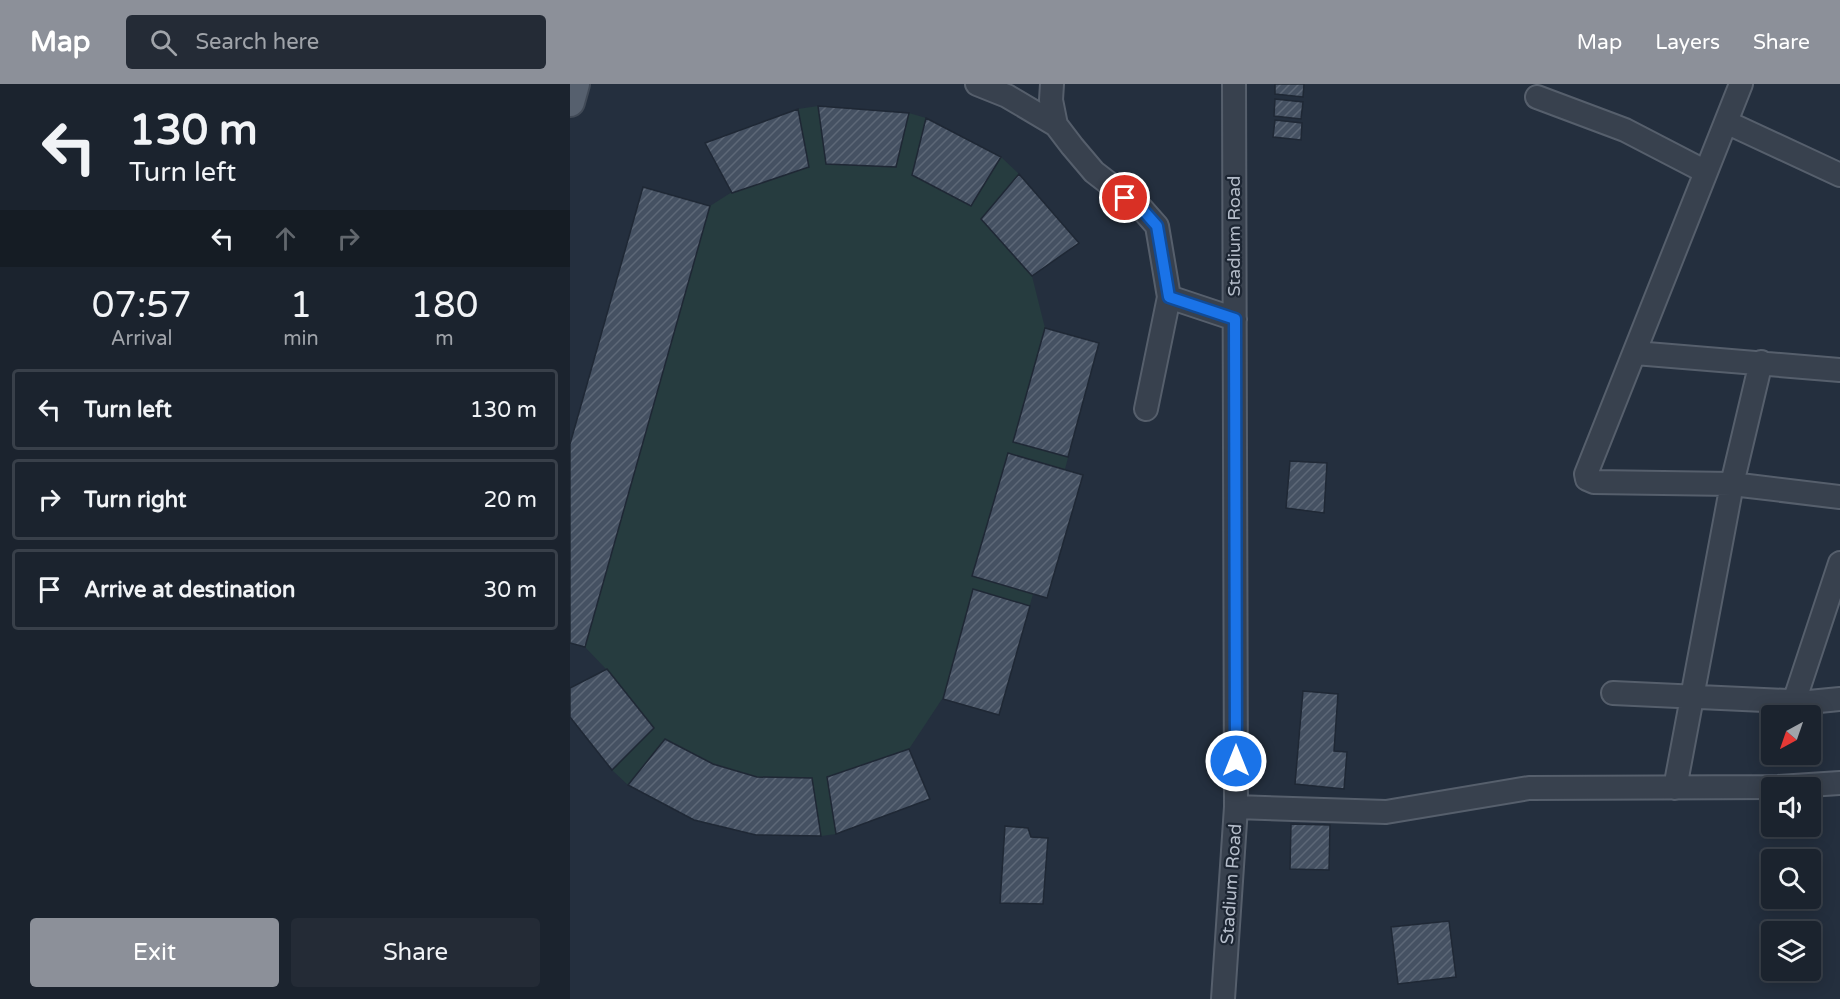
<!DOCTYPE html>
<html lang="en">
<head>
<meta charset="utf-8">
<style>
	body { margin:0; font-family:"Varela Round",sans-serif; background:#242b36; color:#f1f3f6; height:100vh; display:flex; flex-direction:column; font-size:22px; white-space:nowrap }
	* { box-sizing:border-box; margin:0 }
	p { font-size:20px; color:#a0a4aa }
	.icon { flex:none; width:33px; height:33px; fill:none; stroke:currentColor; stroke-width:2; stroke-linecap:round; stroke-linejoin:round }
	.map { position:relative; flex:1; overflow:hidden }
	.sheet { display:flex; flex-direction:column; background:#1b232e; width:570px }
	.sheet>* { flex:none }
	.banner { background:#1b232e; color:#f1f3f6; overflow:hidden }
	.needle { width:39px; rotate:220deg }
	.tools { position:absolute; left:1191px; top:621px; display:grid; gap:12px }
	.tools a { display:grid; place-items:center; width:60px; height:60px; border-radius:6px; background:#1b232e; box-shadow:0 3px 15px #0003,0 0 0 2px #39404a; font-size:30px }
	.pin { position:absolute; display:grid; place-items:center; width:51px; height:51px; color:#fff; margin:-26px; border:3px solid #fff; border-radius:50%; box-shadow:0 2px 6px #0007 }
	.me { position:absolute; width:66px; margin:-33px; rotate:0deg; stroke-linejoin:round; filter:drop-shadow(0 0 4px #0008) }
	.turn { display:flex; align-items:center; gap:21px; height:126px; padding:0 30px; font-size:27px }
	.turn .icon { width:78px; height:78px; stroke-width:2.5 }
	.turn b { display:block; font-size:42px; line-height:51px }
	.lanes { display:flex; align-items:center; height:57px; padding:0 30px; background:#0003; justify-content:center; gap:30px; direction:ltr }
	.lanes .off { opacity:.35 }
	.eta { display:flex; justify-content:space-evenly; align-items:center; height:102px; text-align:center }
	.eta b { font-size:36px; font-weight:600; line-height:42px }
	.action { display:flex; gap:12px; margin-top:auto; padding:12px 30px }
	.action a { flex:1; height:69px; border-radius:6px; background:#8c9099; color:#fff; font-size:24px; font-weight:600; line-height:69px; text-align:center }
	.action a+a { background:#242b36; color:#f1f3f6 }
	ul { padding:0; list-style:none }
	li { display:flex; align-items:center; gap:18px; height:81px; margin:0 12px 9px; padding:0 18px; border:3px solid #39404a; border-radius:6px }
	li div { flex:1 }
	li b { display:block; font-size:22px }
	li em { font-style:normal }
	header { display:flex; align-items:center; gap:36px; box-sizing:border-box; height:84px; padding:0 30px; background:#8c9099; color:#fff }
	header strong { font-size:28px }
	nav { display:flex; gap:33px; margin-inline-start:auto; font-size:21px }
	.search { width:420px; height:54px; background:#242b36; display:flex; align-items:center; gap:15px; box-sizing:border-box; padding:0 21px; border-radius:6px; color:#a0a4aa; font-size:22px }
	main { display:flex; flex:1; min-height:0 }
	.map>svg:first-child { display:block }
</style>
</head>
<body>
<header>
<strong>Map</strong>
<div class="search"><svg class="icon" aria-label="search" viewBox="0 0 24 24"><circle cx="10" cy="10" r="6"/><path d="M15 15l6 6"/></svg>Search here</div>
<nav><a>Map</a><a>Layers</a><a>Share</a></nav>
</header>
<main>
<section class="sheet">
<div class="banner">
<div class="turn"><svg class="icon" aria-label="left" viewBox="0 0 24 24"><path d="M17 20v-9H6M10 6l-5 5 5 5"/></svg><div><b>130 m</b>Turn left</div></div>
<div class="lanes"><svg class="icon" aria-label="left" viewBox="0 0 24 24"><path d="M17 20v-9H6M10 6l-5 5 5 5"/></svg><svg class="icon off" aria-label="ahead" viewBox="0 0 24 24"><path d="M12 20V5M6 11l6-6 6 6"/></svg><svg class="icon off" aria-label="right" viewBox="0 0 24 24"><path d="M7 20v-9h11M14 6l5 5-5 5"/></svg></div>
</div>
<div class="eta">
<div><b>07:57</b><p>Arrival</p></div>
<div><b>1</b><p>min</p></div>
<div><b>180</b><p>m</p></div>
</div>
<ul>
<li><svg class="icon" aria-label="left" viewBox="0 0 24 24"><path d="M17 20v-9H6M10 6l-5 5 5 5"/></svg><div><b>Turn left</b></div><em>130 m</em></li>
<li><svg class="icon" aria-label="right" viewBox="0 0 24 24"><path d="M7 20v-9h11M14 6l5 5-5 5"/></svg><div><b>Turn right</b></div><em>20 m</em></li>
<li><svg class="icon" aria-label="arrive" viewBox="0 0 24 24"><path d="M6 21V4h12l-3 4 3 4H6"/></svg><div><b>Arrive at destination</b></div><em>30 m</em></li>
</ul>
<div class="action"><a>Exit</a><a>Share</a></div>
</section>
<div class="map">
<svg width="1270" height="915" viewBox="0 0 1270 915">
	<defs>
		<pattern id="building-hatch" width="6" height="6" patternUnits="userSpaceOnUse" patternTransform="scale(1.5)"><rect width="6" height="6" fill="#455162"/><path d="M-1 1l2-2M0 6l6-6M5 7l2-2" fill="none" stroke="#5d6877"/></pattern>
	</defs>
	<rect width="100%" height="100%" fill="#242f3e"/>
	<!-- pitch -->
	<path fill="#263c3f" d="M248,22L339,29L356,34L431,73L449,90L509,159L462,192L475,244L529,259L495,385L513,391L477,514L463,510L429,631L372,615L339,665L360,715L266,750L251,752L186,751L124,736L58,701L42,686L0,633V604L36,585L15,563L0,559V360L73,103L140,122L162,108L135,59L228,25Z"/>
	<!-- building -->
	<path fill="url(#building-hatch)" stroke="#1f2835" stroke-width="1.5" d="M705,0H734L733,13L705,10Z
		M705,15L733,18L731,35L704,32Z
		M248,22L339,29L326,83L256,80Z
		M228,25L239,83L162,109L135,59Z
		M356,34L431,73L401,122L342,91Z
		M705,36L732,39L731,56L703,53Z
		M449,90L509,159L462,192L411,135Z
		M73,103L140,122L15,563L0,559V360Z
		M475,244L529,259L498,373L443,358Z
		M438,369L513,391L477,514L402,492Z
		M720,377L757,379L754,429L716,424Z
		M403,505L460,522L429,631L373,615Z
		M37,585L84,644L42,686L0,633V604Z
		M733,607L768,610L764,667L777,668L774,705L725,700Z
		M95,655L143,680L187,693L242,694L251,752L186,751L124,736L58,701Z
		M339,665L360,715L266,750L257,693Z
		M721,740L760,741L759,786L720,785Z
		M435,742L458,744L461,753L478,754L473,820L430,819Z
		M879,837L886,893L828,900L821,843Z"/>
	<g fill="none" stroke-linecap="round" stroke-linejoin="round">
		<!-- minor casing -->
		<g stroke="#565f6c" stroke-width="26">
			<path id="minor" d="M407,0L437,12L486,41
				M482,0L481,16L486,41L502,62L524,88L572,125L587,142L599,213L665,235
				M1171,0L1016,390L1017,395L1024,398L1162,400L1270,413
				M967,13L1055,46L1136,88
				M1156,38L1270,91
				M1065,269L1270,286
				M576,325L599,213
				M1043,609L1239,618L1270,615
				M1224,618L1270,479
				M1105,704L1162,400L1191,278
				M666,723L816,728L959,704L1208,703L1270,699
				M653,915L666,723L664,0"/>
		</g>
		<!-- major casing -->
		<g stroke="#414a57" stroke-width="32">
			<path id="major" d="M0,18L5,0"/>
		</g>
		<!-- minor -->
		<use href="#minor" stroke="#38414e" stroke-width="22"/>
		<!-- major -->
		<use href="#major" stroke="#56606e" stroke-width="28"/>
	</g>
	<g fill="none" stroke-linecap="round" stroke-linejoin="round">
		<!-- route casing -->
		<g stroke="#114b97" stroke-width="15">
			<path id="route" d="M555,114L572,125L587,142L599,213L665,235L666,677"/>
		</g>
		<!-- route -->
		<use href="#route" stroke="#1a73e8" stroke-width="10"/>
	</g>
	<g text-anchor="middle" stroke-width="4.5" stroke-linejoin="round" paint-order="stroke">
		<!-- street labels -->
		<g font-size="18" fill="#b4bcc9" stroke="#1d2633">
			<text transform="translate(664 152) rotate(-90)" y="6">Stadium Road</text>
			<text transform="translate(661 800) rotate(-86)" y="6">Stadium Road</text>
		</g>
	</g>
</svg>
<div class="tools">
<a><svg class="needle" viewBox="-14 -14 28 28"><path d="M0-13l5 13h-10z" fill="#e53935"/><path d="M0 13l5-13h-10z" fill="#a0a4aa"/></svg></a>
<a><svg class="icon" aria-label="sound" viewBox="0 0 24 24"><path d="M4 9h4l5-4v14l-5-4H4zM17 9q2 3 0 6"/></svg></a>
<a><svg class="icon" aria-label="search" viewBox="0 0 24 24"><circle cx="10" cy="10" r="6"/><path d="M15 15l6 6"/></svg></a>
<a><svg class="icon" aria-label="layers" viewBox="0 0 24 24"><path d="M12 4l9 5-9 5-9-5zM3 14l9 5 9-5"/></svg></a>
</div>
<div class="pin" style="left:555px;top:114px;background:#d93025"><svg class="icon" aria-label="arrive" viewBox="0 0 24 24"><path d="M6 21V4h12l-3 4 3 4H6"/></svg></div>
<svg class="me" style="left:666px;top:677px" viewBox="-20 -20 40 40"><circle r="17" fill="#1a73e8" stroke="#fff" stroke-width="3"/><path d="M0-11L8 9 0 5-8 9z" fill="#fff"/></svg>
</div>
</main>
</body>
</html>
